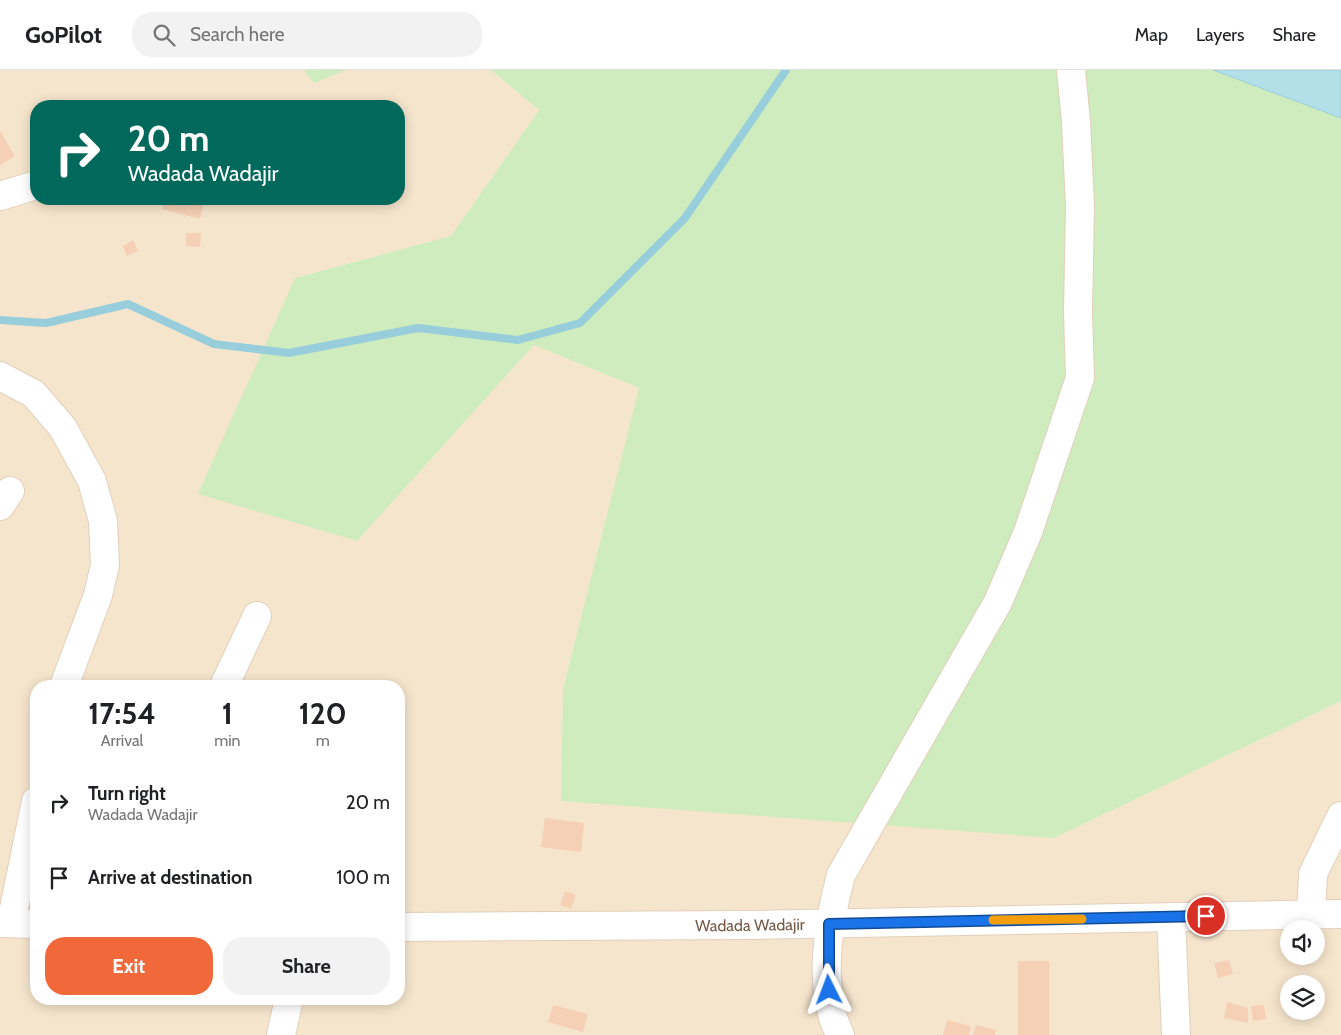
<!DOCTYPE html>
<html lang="en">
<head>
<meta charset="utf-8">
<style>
	body { margin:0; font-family:Cabin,sans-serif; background:#f2f2f2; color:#202124; height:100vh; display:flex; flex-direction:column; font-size:19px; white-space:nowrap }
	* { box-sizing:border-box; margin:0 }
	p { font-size:16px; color:#757577 }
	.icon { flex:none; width:28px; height:28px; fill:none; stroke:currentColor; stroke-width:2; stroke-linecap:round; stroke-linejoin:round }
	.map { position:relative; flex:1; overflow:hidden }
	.sheet { position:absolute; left:30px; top:610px; width:375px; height:325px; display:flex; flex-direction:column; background:#fff; border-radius:20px; box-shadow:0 2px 12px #0003 }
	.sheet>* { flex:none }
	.top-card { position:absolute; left:30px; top:30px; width:375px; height:105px; border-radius:20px; box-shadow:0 2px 12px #0003; background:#00695c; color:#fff; overflow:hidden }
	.controls { position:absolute; left:1280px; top:850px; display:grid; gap:10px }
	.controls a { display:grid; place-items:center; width:45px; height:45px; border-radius:50%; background:#fff; box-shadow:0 2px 12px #0003; font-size:25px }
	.pin { position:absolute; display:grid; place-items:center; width:42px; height:42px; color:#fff; margin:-21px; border:2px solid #fff; border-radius:50%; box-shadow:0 1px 5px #0007 }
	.me { position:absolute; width:55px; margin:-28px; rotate:357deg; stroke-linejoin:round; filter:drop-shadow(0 0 4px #0008) }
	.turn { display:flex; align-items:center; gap:18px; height:105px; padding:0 15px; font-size:22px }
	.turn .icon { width:65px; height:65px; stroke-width:2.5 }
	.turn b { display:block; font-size:35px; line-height:42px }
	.eta { display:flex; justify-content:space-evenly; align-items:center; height:85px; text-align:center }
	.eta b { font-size:30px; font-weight:700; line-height:35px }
	.primary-button { display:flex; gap:10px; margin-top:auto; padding:10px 15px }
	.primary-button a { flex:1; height:58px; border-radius:20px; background:#f1693a; color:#fff; font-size:20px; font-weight:700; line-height:58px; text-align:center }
	.primary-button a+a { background:#f2f2f2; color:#202124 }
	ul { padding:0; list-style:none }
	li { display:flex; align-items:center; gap:15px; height:75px; padding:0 15px }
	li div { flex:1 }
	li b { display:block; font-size:19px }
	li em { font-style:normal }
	header { display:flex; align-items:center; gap:30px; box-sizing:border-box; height:70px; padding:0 25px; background:#fff; border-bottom:1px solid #e0e0e0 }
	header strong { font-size:24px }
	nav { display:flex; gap:28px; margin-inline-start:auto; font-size:18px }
	.search { width:350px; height:45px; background:#f2f2f2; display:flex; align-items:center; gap:12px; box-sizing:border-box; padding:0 18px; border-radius:20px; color:#757577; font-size:19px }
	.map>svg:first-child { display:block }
</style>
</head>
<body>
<header>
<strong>GoPilot</strong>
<div class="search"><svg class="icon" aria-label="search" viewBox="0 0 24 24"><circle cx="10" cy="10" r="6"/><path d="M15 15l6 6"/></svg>Search here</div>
<nav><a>Map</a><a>Layers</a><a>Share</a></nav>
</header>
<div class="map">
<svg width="1341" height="965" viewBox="0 0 1341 965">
	<rect width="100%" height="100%" fill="#fef3df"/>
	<!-- residential -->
	<path fill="#f6e5cd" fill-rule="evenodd" d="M0,0H304L315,12L346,0H491L539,40L451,166L295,208L357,471L534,275L639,318L563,619L1054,768L1341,631V965H0ZM36,36H399V129H36ZM36,616H399V929H36ZM1289,859H1316V886H1289ZM1289,914H1316V941H1289Z"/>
	<!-- green -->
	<path fill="#ceecbd" d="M304,0H346L314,13Z
		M491,0H1213L1341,48V631L1054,768L561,731L563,619L639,318L534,275L357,471L198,424L295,208L451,166L539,40Z"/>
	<!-- water -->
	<path fill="#b2dfe8" stroke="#98cedb" d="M1213,0H1341V48Z"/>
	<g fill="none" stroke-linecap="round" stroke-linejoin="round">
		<!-- stream -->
		<path stroke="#98cedb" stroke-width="8" d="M0,250L46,253L128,234L214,274L289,283L418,258L518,270L580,253L685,148L786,0"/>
	</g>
	<!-- building -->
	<path fill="#f5d0b4" d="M0,61L15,86L0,95Z
		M165,129H205L200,149L162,139Z
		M186,163H201L200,177L186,176Z
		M133,170L138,181L127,186L123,176Z
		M545,748L584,753L581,782L541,777Z
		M565,821L576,825L571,839L560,835Z
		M1229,890L1233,904L1218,908L1214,893Z
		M1018,891H1049V965H1018Z
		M76,929H94V933Z
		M1227,932L1248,938V953L1224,948Z
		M553,935L588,944L583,962L548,952Z
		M1264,935L1266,949L1253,951L1251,936Z
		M947,950L971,956L969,965H943Z
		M976,955L996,960L995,965H973Z"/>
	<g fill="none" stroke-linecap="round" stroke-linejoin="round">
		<!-- minor casing -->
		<g stroke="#e2cfba" stroke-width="30">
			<g id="minor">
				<path d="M0,126L36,115"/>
				<path d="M0,306L34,324L63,358L92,411L103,451L105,495L98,525L64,616"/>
				<path d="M0,436L10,421"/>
				<path d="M224,616L257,546"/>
				<path d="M1311,844L1313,804L1341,746"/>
				<path d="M1171,847L1176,965"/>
				<path d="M0,853L36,854"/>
				<path d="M11,853L36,731"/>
				<path id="s1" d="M399,857L745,855L1341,844"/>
				<path d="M281,965L289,929"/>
				<path d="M840,965C837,957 832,948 831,939C821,895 830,847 841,805L998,532L1028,462L1080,308L1078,242L1080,136L1076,52L1071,0"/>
			</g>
		</g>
		<!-- minor -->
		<use href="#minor" stroke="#fff" stroke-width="28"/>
	</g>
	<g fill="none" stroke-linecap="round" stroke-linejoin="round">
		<!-- route casing -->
		<g stroke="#114b97" stroke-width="12">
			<path id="route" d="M829,920V854L1206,846"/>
		</g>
		<!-- route -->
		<use href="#route" stroke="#1a73e8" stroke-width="9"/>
		<!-- slow -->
		<path stroke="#f59e0b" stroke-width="9" d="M993,850L1082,849"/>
	</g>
	<g text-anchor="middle" stroke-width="5" stroke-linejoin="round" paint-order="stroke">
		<!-- street labels -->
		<g font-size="16" fill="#755845" stroke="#fff6e7">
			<text dy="6" stroke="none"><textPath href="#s1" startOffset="351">Wadada Wadajir</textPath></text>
		</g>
	</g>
</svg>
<div class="controls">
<a><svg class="icon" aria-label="sound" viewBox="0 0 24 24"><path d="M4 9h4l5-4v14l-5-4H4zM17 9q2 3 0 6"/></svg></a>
<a><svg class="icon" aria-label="layers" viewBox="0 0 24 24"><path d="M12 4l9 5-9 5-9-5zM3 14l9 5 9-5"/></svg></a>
</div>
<div class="pin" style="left:1206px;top:846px;background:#d93025"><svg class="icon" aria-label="arrive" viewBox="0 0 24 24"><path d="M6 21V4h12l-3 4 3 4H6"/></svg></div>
<svg class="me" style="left:829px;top:920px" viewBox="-20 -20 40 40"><path d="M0-17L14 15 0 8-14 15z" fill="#1a73e8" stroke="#fff" stroke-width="4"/></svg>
<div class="top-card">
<div class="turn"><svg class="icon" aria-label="right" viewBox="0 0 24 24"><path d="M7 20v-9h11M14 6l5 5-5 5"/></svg><div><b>20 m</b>Wadada Wadajir</div></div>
</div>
<section class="sheet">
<div class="eta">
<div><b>17:54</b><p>Arrival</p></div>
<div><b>1</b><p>min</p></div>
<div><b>120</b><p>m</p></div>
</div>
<ul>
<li><svg class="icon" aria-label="right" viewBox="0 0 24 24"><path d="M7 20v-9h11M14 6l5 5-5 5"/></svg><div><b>Turn right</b><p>Wadada Wadajir</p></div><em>20 m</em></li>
<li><svg class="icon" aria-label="arrive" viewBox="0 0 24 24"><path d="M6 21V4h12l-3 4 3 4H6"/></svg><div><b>Arrive at destination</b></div><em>100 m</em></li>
</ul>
<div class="primary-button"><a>Exit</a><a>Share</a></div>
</section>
</div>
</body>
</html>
